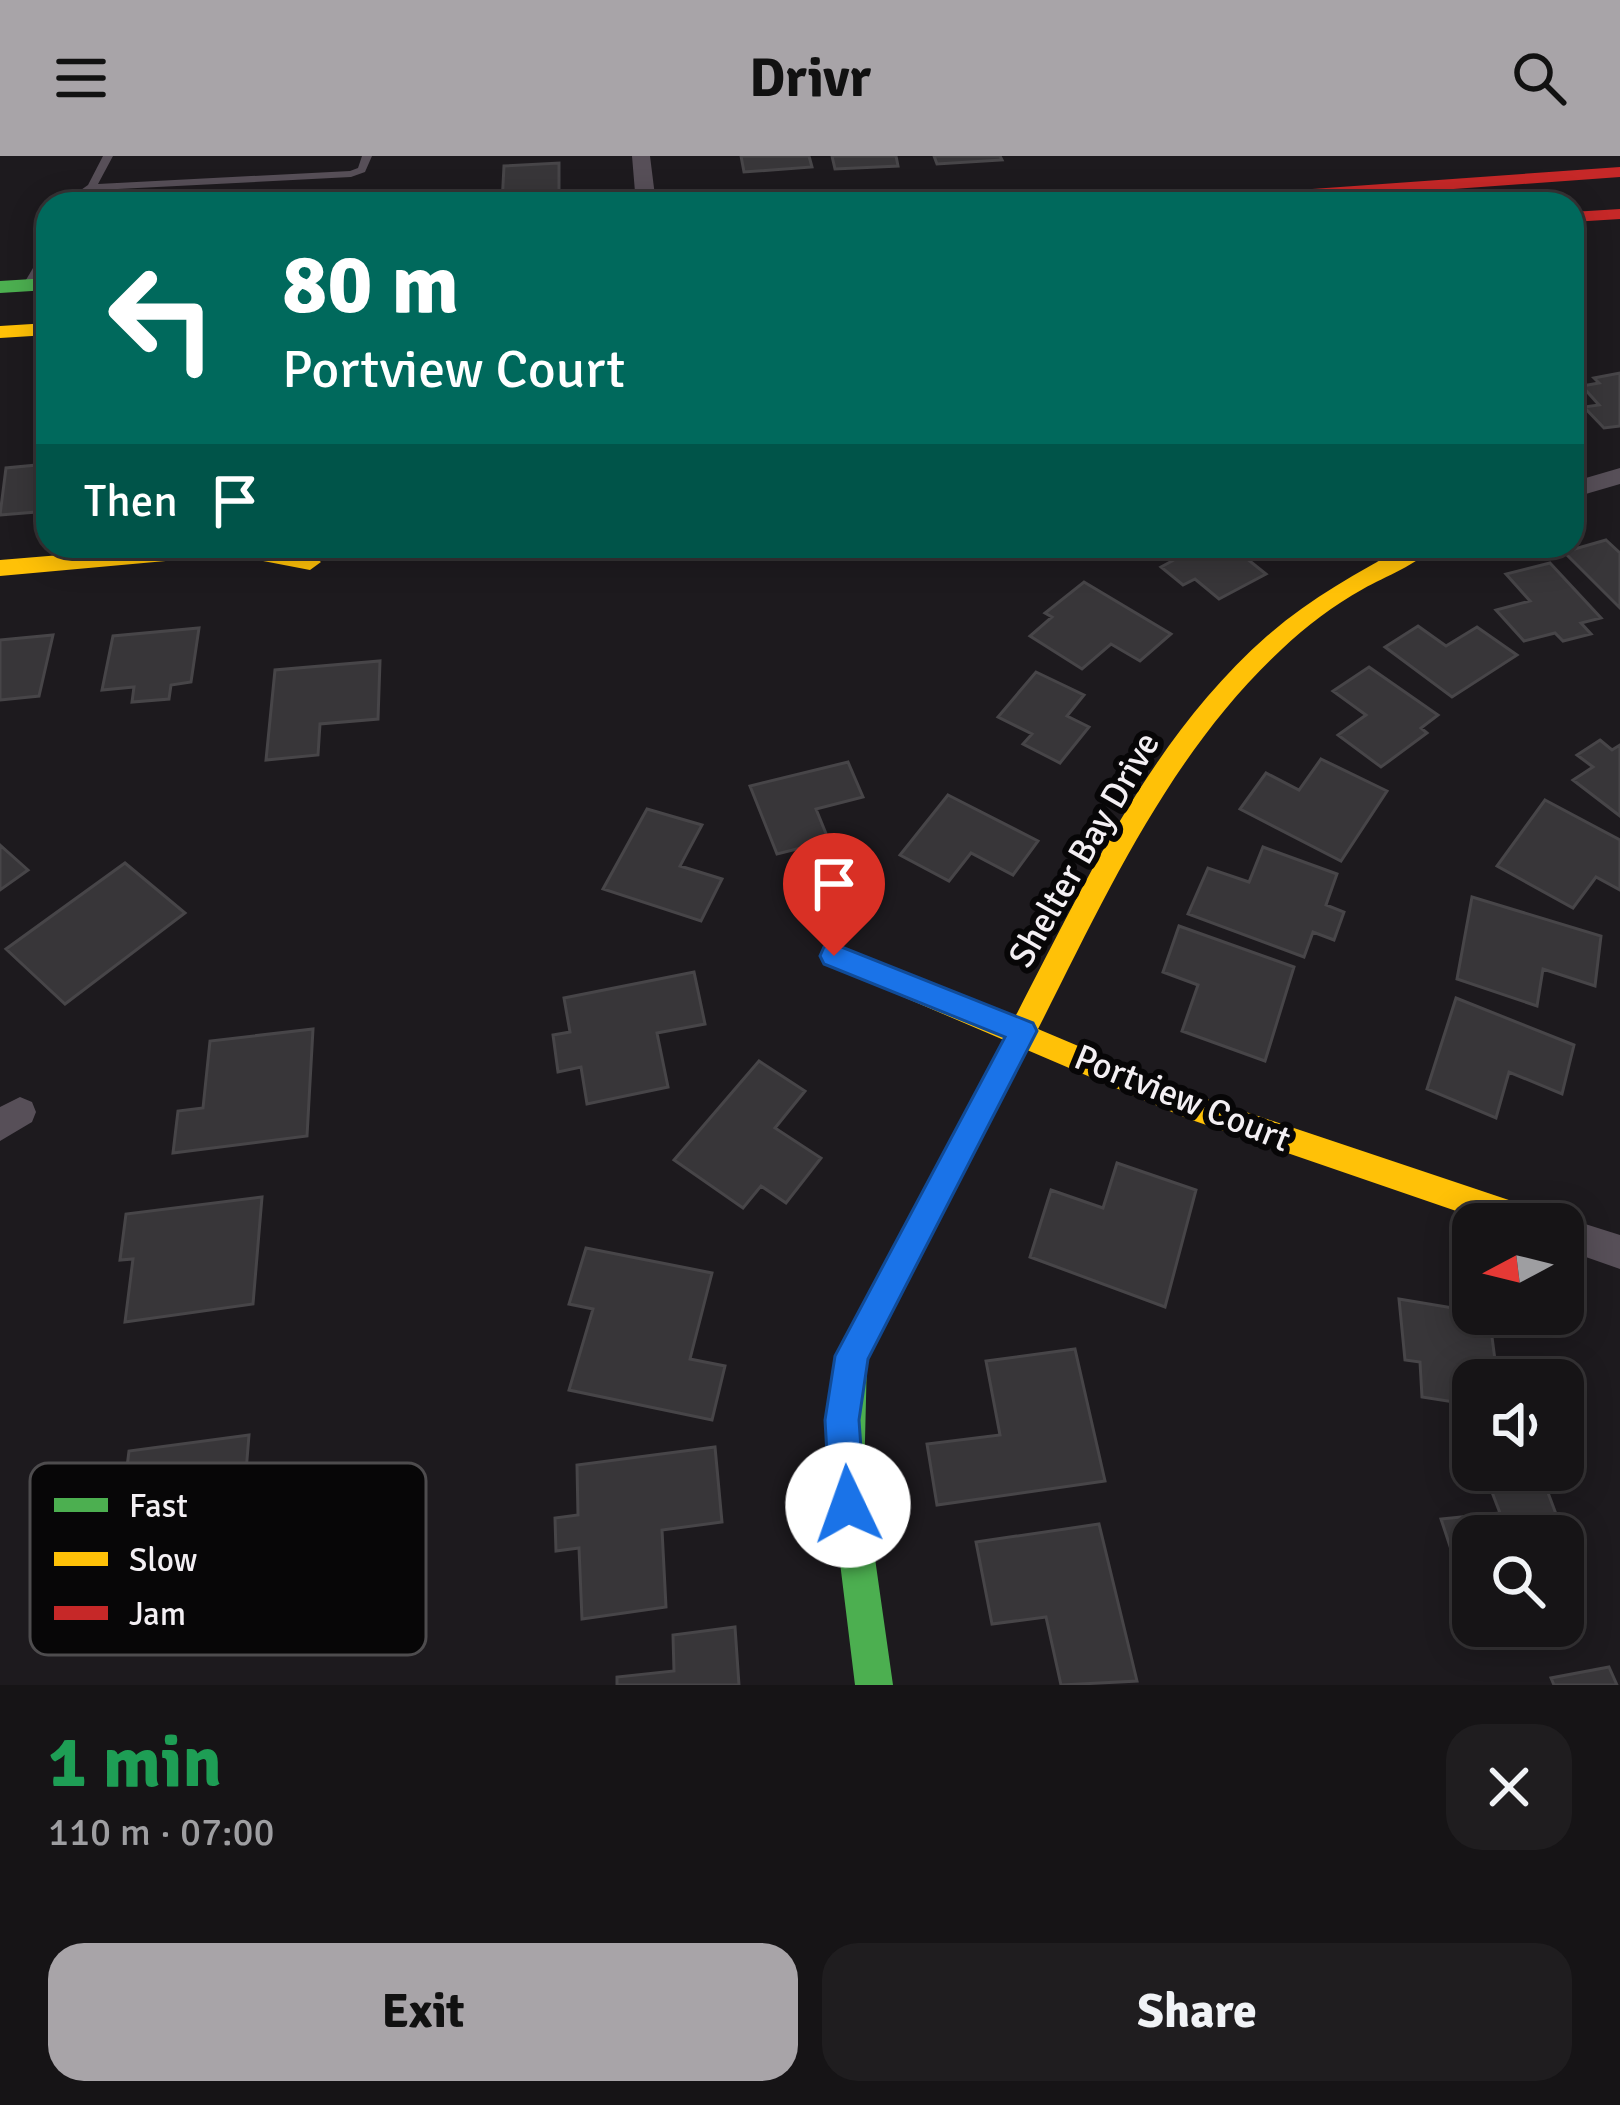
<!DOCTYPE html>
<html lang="en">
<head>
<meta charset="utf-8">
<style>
	body { margin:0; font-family:Signika,sans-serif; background:#1f1d1f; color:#f1f3f6; height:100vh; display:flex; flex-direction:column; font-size:45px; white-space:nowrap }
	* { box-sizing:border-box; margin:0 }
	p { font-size:39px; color:#9e9ea1 }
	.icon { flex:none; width:66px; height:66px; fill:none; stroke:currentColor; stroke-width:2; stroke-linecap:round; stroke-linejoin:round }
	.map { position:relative; height:1529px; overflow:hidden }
	.side { display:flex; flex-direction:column; background:#161416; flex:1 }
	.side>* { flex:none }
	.hud { position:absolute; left:36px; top:36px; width:1548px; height:366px; border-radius:36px; box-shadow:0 6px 30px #0003,0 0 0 3px #353335; background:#00695c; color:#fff; overflow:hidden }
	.needle { width:78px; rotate:263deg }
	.buttons { position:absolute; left:1452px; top:1047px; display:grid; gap:24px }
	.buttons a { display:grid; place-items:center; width:132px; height:132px; border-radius:24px; background:#161416; box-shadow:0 6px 30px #0003,0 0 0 3px #353335; font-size:60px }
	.pin { position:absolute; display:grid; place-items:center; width:102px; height:102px; color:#fff; margin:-123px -51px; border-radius:50% 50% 50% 0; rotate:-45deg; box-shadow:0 0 12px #0007 }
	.pin .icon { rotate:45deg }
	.me { position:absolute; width:132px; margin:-66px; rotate:357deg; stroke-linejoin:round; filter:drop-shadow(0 0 9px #0008) }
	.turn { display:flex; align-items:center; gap:42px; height:252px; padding:0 48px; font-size:54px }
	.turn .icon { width:156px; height:156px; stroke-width:2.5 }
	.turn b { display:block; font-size:84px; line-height:102px }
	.then { display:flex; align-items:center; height:114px; padding:0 48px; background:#0003; gap:24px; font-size:45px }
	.round { display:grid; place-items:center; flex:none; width:126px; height:126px; border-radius:36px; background:#1f1d1f }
	.headline { display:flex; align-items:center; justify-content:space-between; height:204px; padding:0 48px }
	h1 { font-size:72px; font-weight:700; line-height:90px; color:#1e9e55 }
	.action { display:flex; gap:24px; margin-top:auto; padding:24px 48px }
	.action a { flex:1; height:138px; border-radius:36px; background:#a8a4a8; color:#111; font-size:48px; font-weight:700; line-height:138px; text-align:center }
	.action a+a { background:#1f1d1f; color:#f1f3f6 }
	header { display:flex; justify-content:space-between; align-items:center; height:156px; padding:0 48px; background:#a8a4a8; color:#111; font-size:54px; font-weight:700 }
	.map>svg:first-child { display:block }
</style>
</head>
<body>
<header><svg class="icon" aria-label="menu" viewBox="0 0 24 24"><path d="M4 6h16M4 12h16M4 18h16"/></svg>Drivr<svg class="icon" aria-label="search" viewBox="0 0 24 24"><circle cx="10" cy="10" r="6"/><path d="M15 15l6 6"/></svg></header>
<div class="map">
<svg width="1620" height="1529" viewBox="0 0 1620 1529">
	<rect width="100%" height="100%" fill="#1d1a1e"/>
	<!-- building -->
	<path fill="#383639" stroke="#474548" stroke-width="3" d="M741,0H809L812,11L744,16Z
		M832,0H896L898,10L835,13Z
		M934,0H1000L1002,4L937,8Z
		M559,7V46L502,48L504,10Z
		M1620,217V270L1604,272L1584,251L1599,249L1582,230L1599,227L1594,222Z
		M48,308V355L0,359L6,312Z
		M1606,384L1620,397V452L1564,396Z
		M1154,390H1242L1236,394L1266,418L1219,443L1195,423L1183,429L1161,411L1172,405Z
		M1550,407L1601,462L1581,467L1591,478L1563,485L1555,477L1524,485L1496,454L1530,445L1506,418Z
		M1084,426L1171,478L1140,505L1111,488L1082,513L1030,480L1052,461L1045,457Z
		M1418,470L1446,490L1477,471L1517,499L1452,541L1385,491Z
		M199,472L191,526L171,529L169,543L132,546L134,531L102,534L113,480Z
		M53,479L39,540L0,544V484Z
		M380,505L378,563L320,568L318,599L266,604L275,514Z
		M1369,511L1438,559L1421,572L1427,577L1381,611L1338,579L1366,559L1333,535Z
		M1036,516L1084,539L1067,560L1089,571L1060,607L1023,588L1032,578L998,561Z
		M1600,584L1612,594L1620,589V660L1573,624L1593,611L1577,599Z
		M1321,603L1387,635L1341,705L1240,653L1266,617L1299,634Z
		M848,606L863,641L816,653L829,685L777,698L750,630Z
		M948,639L1038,685L1013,719L971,697L949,725L900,699Z
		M1545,644L1620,684V734L1596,721L1573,752L1497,710Z
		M647,653L702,669L680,710L722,723L701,765L603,733Z
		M0,689L28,714L0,734Z
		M1263,691L1337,718L1326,749L1344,756L1334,784L1313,776L1304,801L1188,758L1208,712L1249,726Z
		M125,707L185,757L65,848L6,793Z
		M1472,741L1601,780L1595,830L1543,813L1537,850L1457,823Z
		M1179,770L1294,811L1265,905L1182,875L1198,829L1163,816Z
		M694,816L705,868L657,877L668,931L587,948L581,911L558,916L553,879L570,876L564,842Z
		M1456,842L1574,889L1562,938L1509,916L1496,962L1427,933Z
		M313,873L307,980L173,997L178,955L203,952L210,885Z
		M759,905L805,935L775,972L821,1002L786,1047L761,1030L743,1052L674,1004Z
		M1117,1007L1196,1034L1165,1151L1030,1101L1051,1034L1103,1052Z
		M262,1041L253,1148L125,1166L133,1103L120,1104L126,1058Z
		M586,1092L712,1117L690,1203L725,1210L712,1264L569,1234L593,1153L569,1148Z
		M1399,1143L1489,1158L1495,1204L1529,1209L1531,1224H1473V1249L1422,1241L1420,1206L1405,1204Z
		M1075,1193L1105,1325L937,1349L927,1288L1000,1279L986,1205Z
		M249,1279L242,1365L292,1358L287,1423L79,1453L87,1394L117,1390L129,1295Z
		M715,1291L722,1366L662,1374L666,1451L582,1463L579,1392L556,1395L555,1362L578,1359L577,1309Z
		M1544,1326L1577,1414L1563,1416V1380H1473V1460L1441,1363L1500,1357L1490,1331Z
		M1099,1368L1137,1525L1061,1529L1046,1461L992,1468L976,1386Z
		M735,1471L739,1529H617V1521L674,1515L673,1479Z
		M1609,1511L1617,1529H1554L1551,1522Z"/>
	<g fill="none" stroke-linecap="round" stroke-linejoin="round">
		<!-- lane -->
		<path fill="#574f58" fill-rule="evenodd" d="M103,0H113L98,28L350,15L358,12L362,0H372L365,16L351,21L98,34L105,48H95L90,37L73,48H61L88,29Z
			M48,92V104L33,129L24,131L23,129L43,95Z"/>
		<!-- street -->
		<path fill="#574f58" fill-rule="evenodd" d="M632,0H650L656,48H636Z
			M1620,312V328L1572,342V326Z
			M1360,390H1389L1406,406L1403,412H1385Z
			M20,941L32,946L36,956L32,966L0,985V951Z
			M1563,1061L1620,1079V1113L1563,1093V1068H1550Z"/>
		<!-- fast -->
		<path fill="#4caf50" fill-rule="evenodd" d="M48,122V134L0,137V125Z
			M1020,867L1030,870L1034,879L867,1202L864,1325L893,1529H855L830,1325L835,1200L1010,870Z"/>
		<!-- slow -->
		<path fill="#ffc107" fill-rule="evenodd" d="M48,167V179L0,182V170Z
			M169,390C205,390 295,382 321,406L310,414L232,399L0,420V404Z
			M1406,390H1434C1417,409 1386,420 1363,433C1334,449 1306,470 1282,493C1170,597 1106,739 1038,873L1192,938L1536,1053L1547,1058L1551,1068H1494L1186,962L824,807L820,799L824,791L834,788L1014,863C1084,729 1151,582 1267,480C1309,443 1357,417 1406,390Z"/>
		<!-- jam -->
		<path fill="#c62828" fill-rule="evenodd" d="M1620,11V21L1245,48H1163L1172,43Z
			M1620,53V63L1572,66V56Z"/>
	</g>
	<!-- route -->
	<path fill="#1a73e8" stroke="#114b97" stroke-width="3" d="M834,788L1033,867L1037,875L868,1203L859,1264L865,1349L860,1362L848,1367L835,1362L830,1349L825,1264L835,1200L1005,881L824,808L820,800L824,791Z"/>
	<g text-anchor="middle" stroke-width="12" stroke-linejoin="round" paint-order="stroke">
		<!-- street labels -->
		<g font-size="36" fill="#f3eff3" stroke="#070607">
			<text transform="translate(1083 693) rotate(-60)" y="13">Shelter Bay Drive</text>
			<text transform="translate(1183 941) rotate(22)" y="13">Portview Court</text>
		</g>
	</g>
	<!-- legend -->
	<rect x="30" y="1307" width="396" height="192" rx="18" fill="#070607" stroke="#4e4c4e" stroke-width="3"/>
	<rect x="54" y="1342" width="54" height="14" fill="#4caf50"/>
	<rect x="54" y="1396" width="54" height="14" fill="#ffc107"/>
	<rect x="54" y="1450" width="54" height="14" fill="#c62828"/>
	<g font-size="33" fill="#f3eff3">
		<text x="129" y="1361">Fast</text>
		<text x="129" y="1415">Slow</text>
		<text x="129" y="1469">Jam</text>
	</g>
</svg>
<div class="buttons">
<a><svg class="needle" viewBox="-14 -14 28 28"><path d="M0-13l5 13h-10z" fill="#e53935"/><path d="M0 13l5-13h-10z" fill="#9e9ea1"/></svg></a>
<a><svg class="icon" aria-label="sound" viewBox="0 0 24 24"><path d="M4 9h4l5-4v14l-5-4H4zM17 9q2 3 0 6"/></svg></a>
<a><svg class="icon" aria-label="search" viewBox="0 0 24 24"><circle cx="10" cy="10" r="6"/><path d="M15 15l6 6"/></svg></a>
</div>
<div class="pin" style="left:834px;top:800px;background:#d93025"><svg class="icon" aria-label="arrive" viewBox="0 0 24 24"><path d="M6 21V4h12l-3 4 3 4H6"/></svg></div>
<svg class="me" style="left:848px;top:1349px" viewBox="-20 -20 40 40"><circle r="19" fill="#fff"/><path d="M0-13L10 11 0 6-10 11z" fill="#1a73e8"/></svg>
<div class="hud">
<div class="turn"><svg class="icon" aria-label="left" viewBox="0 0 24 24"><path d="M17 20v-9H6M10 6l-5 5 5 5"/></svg><div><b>80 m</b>Portview Court</div></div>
<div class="then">Then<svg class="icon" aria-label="arrive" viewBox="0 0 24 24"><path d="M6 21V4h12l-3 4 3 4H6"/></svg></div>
</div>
</div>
<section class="side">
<div class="headline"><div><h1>1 min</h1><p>110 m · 07:00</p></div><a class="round"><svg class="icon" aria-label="close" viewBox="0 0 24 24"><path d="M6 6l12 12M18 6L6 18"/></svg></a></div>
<div class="action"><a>Exit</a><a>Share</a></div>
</section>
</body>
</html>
